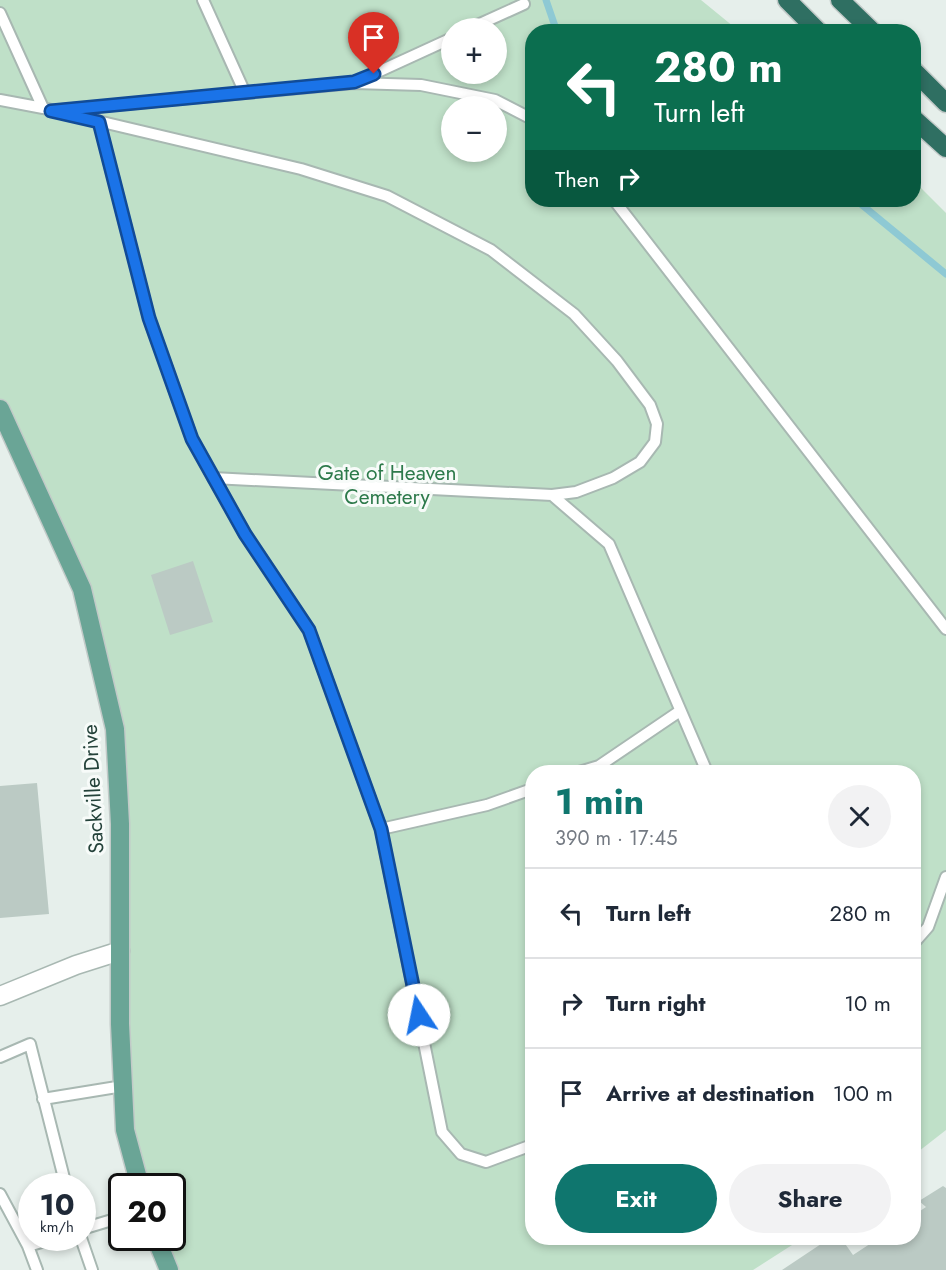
<!DOCTYPE html>
<html lang="en">
<head>
<meta charset="utf-8">
<style>
	body { margin:0; font-family:Jost,sans-serif; background:#f2f2f3; color:#1f2937; height:100vh; display:flex; flex-direction:column; font-size:22px; white-space:nowrap }
	* { box-sizing:border-box; margin:0 }
	p { font-size:20px; color:#747a83 }
	.icon { flex:none; width:33px; height:33px; fill:none; stroke:currentColor; stroke-width:2; stroke-linecap:round; stroke-linejoin:round }
	.map { position:relative; flex:1; overflow:hidden }
	.panel { position:absolute; left:525px; top:765px; width:396px; height:480px; display:flex; flex-direction:column; background:#fff; border-radius:24px; box-shadow:0 3px 9px #0003 }
	.panel>* { flex:none }
	.guide { position:absolute; left:525px; top:24px; width:396px; height:183px; border-radius:24px; box-shadow:0 3px 9px #0003; background:#0b6e4f; color:#fff; overflow:hidden }
	.tools { position:absolute; left:441px; top:18px; display:grid; gap:12px }
	.tools a { display:grid; place-items:center; width:66px; height:66px; border-radius:50%; background:#fff; box-shadow:0 3px 9px #0003; font-size:30px }
	.speed { position:absolute; left:18px; top:1173px; display:flex; gap:12px; font-size:30px; font-weight:700; text-align:center }
	.speed>* { display:grid; place-content:center; width:78px; height:78px; border-radius:50%; background:#fff; box-shadow:0 3px 9px #0003; line-height:1 }
	.speed small { font-size:15px; font-weight:400 }
	.speed .limit { border:3px solid #111; border-radius:9px; background:#fff; color:#111 }
	.pin { position:absolute; display:grid; place-items:center; width:51px; height:51px; color:#fff; margin:-62px -26px; border-radius:50% 50% 50% 0; rotate:-45deg; box-shadow:0 0 6px #0007 }
	.pin .icon { rotate:45deg }
	.me { position:absolute; width:66px; margin:-33px; rotate:349deg; stroke-linejoin:round; filter:drop-shadow(0 0 4px #0008) }
	.turn { display:flex; align-items:center; gap:21px; height:126px; padding:0 30px; font-size:27px }
	.turn .icon { width:78px; height:78px; stroke-width:2.5 }
	.turn b { display:block; font-size:42px; line-height:51px }
	.then { display:flex; align-items:center; height:57px; padding:0 30px; background:#0003; gap:12px; font-size:22px }
	.round { display:grid; place-items:center; flex:none; width:63px; height:63px; border-radius:32px; background:#f2f2f3 }
	.headline { display:flex; align-items:center; justify-content:space-between; height:102px; padding:0 30px }
	h1 { font-size:36px; font-weight:700; line-height:45px; color:#0f766e }
	.cta { display:flex; gap:12px; margin-top:auto; padding:12px 30px }
	.cta a { flex:1; height:69px; border-radius:36px; background:#0f766e; color:#fff; font-size:24px; font-weight:700; line-height:69px; text-align:center }
	.cta a+a { background:#f2f2f3; color:#1f2937 }
	ul { padding:0; list-style:none }
	li { display:flex; align-items:center; gap:18px; height:90px; padding:0 30px; border-top:2px solid #e0e1e3 }
	li div { flex:1 }
	li b { display:block; font-size:22px }
	li em { font-style:normal }
	.map>svg:first-child { display:block }
</style>
</head>
<body>
<div class="map">
<svg width="946" height="1270" viewBox="0 0 946 1270">
	<rect width="100%" height="100%" fill="#e6efeb"/>
	<!-- green -->
	<path fill="#bfe0c8" fill-rule="evenodd" d="M0,0H701L739,31L532,32V200H914V181L946,213V1130L914,1155V772H532V1238H803L753,1270H169L156,1238H172V1186H140L125,1130L115,729L82,589L0,409ZM452,28H496V74H452ZM452,106H496V152H452Z"/>
	<g fill="none" stroke-linecap="round" stroke-linejoin="round">
		<!-- stream -->
		<path stroke="#8ec9d4" stroke-width="7" d="M546,0L557,32
			M856,200L946,274"/>
	</g>
	<!-- building -->
	<path fill="#bbcac4" d="M193,561L213,622L170,635L151,575Z
		M37,783L49,914L0,918V786Z
		M943,1186L946,1188V1270H782L830,1238H841L853,1255L879,1238H914V1215L926,1207L919,1201Z"/>
	<g fill="none" stroke-linecap="round" stroke-linejoin="round">
		<!-- lane casing -->
		<g stroke="#a8b8b2" stroke-width="14">
			<path id="lane" d="M203,0L245,93
				M0,13L43,108
				M471,28L524,4
				M356,82L452,38
				M0,100L43,108L301,169L387,196L491,250L574,314L617,361L650,405L657,424L655,442L640,462L613,478L576,492L552,495L213,478
				M61,110L354,83L421,85L495,100L532,119
				M99,122L149,318L192,439L245,534L309,630L381,829L442,1132L461,1154L486,1162L532,1145
				M614,200L946,629
				M552,495L609,544L707,772
				M579,772L599,766L680,711
				M381,829L487,805L532,789
				M914,943L928,927L946,877
				M0,1057L30,1044L66,1186
				M43,1099L123,1086
				M0,1194L28,1246L37,1270
				M82,1229L122,1217
				M81,1238L92,1270
				M28,1246L55,1238"/>
		</g>
		<!-- street casing -->
		<g stroke="#a8b8b2" stroke-width="21">
			<path id="street" d="M0,996L76,965L120,951"/>
		</g>
		<!-- primary casing -->
		<g stroke="#c2cac8" stroke-width="21">
			<path id="primary" d="M0,409L82,589L115,729L120,824V1024L125,1130L140,1186
				M156,1238L169,1270"/>
		</g>
		<!-- highway casing -->
		<g stroke="#c2cac8" stroke-width="21">
			<path id="highway" d="M787,0L819,32
				M840,0L873,32
				M914,71L946,103
				M914,119L946,148"/>
		</g>
		<!-- lane -->
		<use href="#lane" stroke="#fff" stroke-width="10"/>
		<!-- street -->
		<use href="#street" stroke="#fff" stroke-width="18"/>
		<!-- primary -->
		<use href="#primary" stroke="#6aa596" stroke-width="18"/>
		<!-- highway -->
		<use href="#highway" stroke="#2f6f62" stroke-width="18"/>
	</g>
	<g fill="none" stroke-linecap="round" stroke-linejoin="round">
		<!-- route casing -->
		<g stroke="#114b97" stroke-width="15">
			<path id="route" d="M374,74L354,82L51,111L99,122L149,318L192,439L245,534L309,630L381,829L419,1015"/>
		</g>
		<!-- route -->
		<use href="#route" stroke="#1a73e8" stroke-width="10"/>
	</g>
	<g text-anchor="middle" stroke-width="6" stroke-linejoin="round" paint-order="stroke">
		<!-- park labels -->
		<g font-size="21" fill="#2d7a4b" stroke="#f7fbf9">
			<text x="387" y="480">Gate of Heaven<tspan x="387" dy="24">Cemetery</tspan></text>
		</g>
		<!-- street labels -->
		<g font-size="21" fill="#24423a" stroke="#f7fbf9">
			<text transform="translate(93 789) rotate(-93)" y="7">Sackville Drive</text>
		</g>
	</g>
</svg>
<div class="tools">
<a>+</a>
<a>−</a>
</div>
<div class="speed"><div>10<small>km/h</small></div><div class="limit">20</div></div>
<div class="pin" style="left:374px;top:74px;background:#d93025"><svg class="icon" aria-label="arrive" viewBox="0 0 24 24"><path d="M6 21V4h12l-3 4 3 4H6"/></svg></div>
<svg class="me" style="left:419px;top:1015px" viewBox="-20 -20 40 40"><circle r="19" fill="#fff"/><path d="M0-13L10 11 0 6-10 11z" fill="#1a73e8"/></svg>
<div class="guide">
<div class="turn"><svg class="icon" aria-label="left" viewBox="0 0 24 24"><path d="M17 20v-9H6M10 6l-5 5 5 5"/></svg><div><b>280 m</b>Turn left</div></div>
<div class="then">Then<svg class="icon" aria-label="right" viewBox="0 0 24 24"><path d="M7 20v-9h11M14 6l5 5-5 5"/></svg></div>
</div>
<section class="panel">
<div class="headline"><div><h1>1 min</h1><p>390 m · 17:45</p></div><a class="round"><svg class="icon" aria-label="close" viewBox="0 0 24 24"><path d="M6 6l12 12M18 6L6 18"/></svg></a></div>
<ul>
<li><svg class="icon" aria-label="left" viewBox="0 0 24 24"><path d="M17 20v-9H6M10 6l-5 5 5 5"/></svg><div><b>Turn left</b></div><em>280 m</em></li>
<li><svg class="icon" aria-label="right" viewBox="0 0 24 24"><path d="M7 20v-9h11M14 6l5 5-5 5"/></svg><div><b>Turn right</b></div><em>10 m</em></li>
<li><svg class="icon" aria-label="arrive" viewBox="0 0 24 24"><path d="M6 21V4h12l-3 4 3 4H6"/></svg><div><b>Arrive at destination</b></div><em>100 m</em></li>
</ul>
<div class="cta"><a>Exit</a><a>Share</a></div>
</section>
</div>
</body>
</html>
